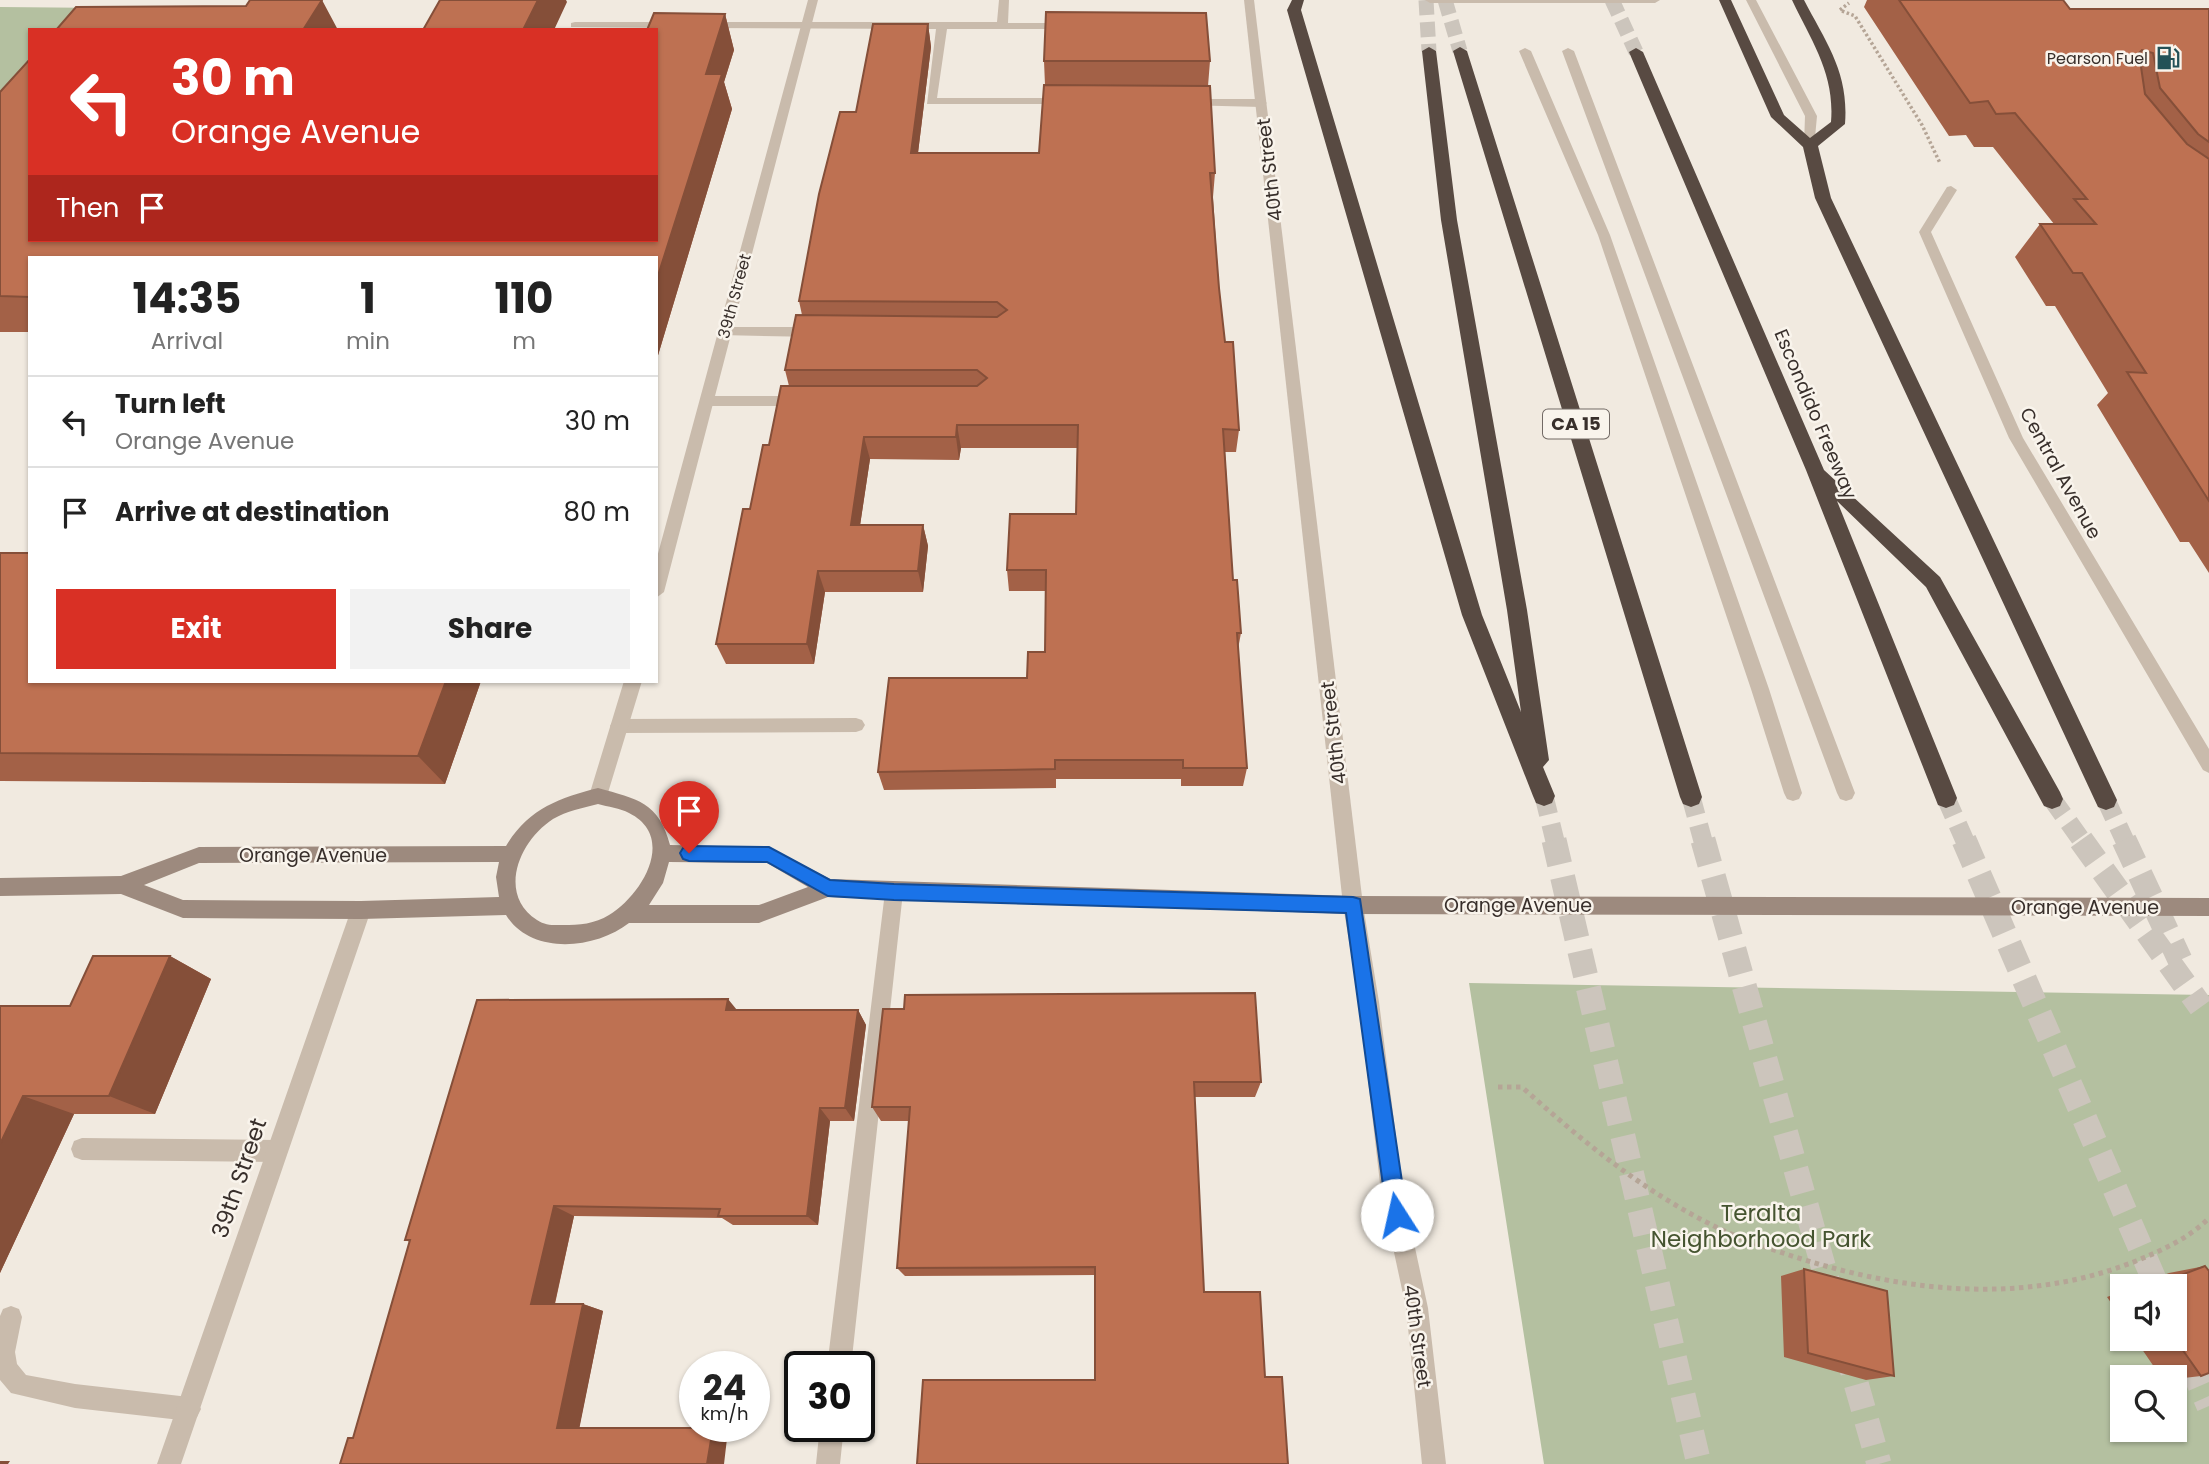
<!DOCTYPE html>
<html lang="en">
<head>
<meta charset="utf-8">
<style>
	body { margin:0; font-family:Poppins,sans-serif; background:#f2f2f2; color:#222; height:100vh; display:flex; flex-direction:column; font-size:26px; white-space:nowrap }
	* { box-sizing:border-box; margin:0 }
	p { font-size:23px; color:#767676 }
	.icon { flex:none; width:38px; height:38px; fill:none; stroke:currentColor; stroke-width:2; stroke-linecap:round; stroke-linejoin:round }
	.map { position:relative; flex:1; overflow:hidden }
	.panel { position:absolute; left:28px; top:256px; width:630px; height:427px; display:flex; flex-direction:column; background:#fff; border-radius:0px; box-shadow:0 2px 5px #0004 }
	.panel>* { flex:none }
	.guide { position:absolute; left:28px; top:28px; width:630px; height:214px; border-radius:0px; box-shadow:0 2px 5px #0004; background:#d93025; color:#fff; overflow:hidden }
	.tools { position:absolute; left:2110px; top:1274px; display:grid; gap:14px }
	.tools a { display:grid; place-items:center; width:77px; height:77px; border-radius:0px; background:#fff; box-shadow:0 2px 5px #0004; font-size:35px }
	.speed { position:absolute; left:679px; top:1351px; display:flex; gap:14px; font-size:35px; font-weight:700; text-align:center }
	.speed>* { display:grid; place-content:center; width:91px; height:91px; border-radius:50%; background:#fff; box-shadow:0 2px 5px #0004; line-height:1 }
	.speed small { font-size:18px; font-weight:400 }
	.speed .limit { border:4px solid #111; border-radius:10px; background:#fff; color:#111 }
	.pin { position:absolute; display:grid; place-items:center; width:60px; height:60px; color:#fff; margin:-72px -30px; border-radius:50% 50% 50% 0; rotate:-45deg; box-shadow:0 0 7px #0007 }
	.pin .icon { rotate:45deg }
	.me { position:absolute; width:77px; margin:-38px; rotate:350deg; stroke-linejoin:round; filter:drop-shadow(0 0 5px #0008) }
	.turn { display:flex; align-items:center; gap:24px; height:147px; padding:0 28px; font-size:32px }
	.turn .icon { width:91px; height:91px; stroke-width:2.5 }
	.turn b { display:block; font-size:49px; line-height:60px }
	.then { display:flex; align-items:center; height:66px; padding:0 28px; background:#0003; gap:14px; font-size:26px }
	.eta { display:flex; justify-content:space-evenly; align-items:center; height:119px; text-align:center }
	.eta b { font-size:42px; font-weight:700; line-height:49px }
	.action { display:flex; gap:14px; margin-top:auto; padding:14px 28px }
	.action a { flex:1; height:80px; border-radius:0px; background:#d93025; color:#fff; font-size:28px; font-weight:700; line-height:80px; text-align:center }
	.action a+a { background:#f2f2f2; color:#222 }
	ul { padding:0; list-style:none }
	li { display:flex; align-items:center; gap:21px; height:91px; padding:0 28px; border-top:2px solid #e0e0e0 }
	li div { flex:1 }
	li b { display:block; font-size:26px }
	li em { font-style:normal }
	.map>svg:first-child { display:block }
</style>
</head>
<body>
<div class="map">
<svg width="2209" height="1464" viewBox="0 0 2209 1464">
	<rect width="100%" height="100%" fill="#f1eae0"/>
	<!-- green -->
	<path fill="#b4c0a0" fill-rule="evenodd" d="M0,7L109,8L90,30H30V101L0,136Z
		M1469,983L2209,995V1464H1544ZM2123,1286H2175V1339H2123ZM2123,1377H2175V1430H2123Z"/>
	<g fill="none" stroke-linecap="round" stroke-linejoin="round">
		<!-- motorway-tunnel-far2 -->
		<path stroke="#ccc5bc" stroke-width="15" stroke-dasharray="15 7" stroke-linecap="butt" d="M1426,0L1429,51
			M1445,0L1460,51
			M1612,0L1636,52"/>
		<!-- motorway-tunnel-far1 -->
		<path stroke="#ccc5bc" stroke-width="19" stroke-dasharray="19 10" stroke-linecap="butt" d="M1544,796L1555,841
			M1691,797L1703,841
			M1946,798L1965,841
			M2052,799L2082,841
			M2106,800L2125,841"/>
		<!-- motorway-tunnel -->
		<path stroke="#ccc5bc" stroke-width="25" stroke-dasharray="25 13" stroke-linecap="butt" d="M1554,840L1699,1464
			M1703,840L1833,1301
			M1964,840L2157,1286
			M2081,840L2201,1007
			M2124,840L2180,960
			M2175,1328L2209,1406
			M1846,1348L1879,1464"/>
		<!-- path-far1 -->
		<path stroke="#b5a596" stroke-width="3.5" stroke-dasharray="2.5 2.5" stroke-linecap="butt" d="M1840,10L1849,3
			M1842,11L1855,16L1922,125L1940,163"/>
		<!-- path -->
		<path stroke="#b5a596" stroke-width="5" stroke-dasharray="4.5 4.5" stroke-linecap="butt" d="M1498,1087H1522C1581,1140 1639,1188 1710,1224C1735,1237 1762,1246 1789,1255C1903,1292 2023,1306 2136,1261C2163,1250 2189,1238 2209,1218"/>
		<!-- service -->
		<path fill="#c9bbac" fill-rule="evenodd" d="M999,0H1009L1008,23H1068L1074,26L1068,29H947L937,98H1064L1070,102L1068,104H927L936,29L704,28L698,25L704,22H997Z
			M1425,0H1660L1655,3H1430Z
			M1746,0H1756L1817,116L1814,148L1804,145L1805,116Z
			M575,22H672L678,25L672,28L571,27V23Z
			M1525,48L1531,51L1610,235L1769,689L1802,793L1799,799L1793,801L1787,799L1784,793L1751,689L1598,235L1519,51Z
			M1568,48L1574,51L1855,793L1852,799L1846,801L1840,799L1837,793L1562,51Z
			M1187,99H1261L1267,103L1261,107L1183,105L1181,103Z
			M725,327H816L823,332L816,337L720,335L718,332Z
			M707,396H801L808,401L801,406H707L700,401Z
			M856,718L862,720L865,725L862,730L856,732L619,733L613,731L610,726L613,721L619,719Z
			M894,883L901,886L903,892L851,1367H827L885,892L887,886Z
			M82,1138L276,1140L284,1143L287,1151L284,1159L276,1162L82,1160L74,1157L71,1149L74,1141Z
			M11,1306L19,1309L22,1317L15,1352L17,1364L26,1375L75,1384L189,1397L197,1401L201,1409L197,1417L189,1421L75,1408L11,1393L0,1380V1316L3,1309Z
			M820,1426H844L840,1464H816Z"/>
		<!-- minor -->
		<path fill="#c9bbac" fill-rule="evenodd" d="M808,0H818L664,592L656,598V561Z
			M1951,186L1957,190L1931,232L2023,438L2209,749V773L2203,770L2009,438L1919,232L1947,187Z
			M624,681H642L607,796L604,802L598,804L592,802L589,796Z
			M1353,896L1360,899L1363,905L1379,1002L1403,1192L1428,1308L1446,1464H1422L1406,1308L1381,1192L1359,1002L1343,905L1346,899Z
			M361,901L368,904L371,910L181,1464H157L351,910L354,904Z"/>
		<!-- tertiary -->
		<path fill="#c9bbac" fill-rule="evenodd" d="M1244,0H1254L1363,905L1360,911L1353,914L1346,911L1343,905Z"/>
		<!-- secondary -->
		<path fill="#9d8a7e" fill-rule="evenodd" d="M598,788C637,799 659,802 670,845L769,847L830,879L1353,896L2209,898V916L1353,914L828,897L759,923H629C596,949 531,956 506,915L361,919L183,918L121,894L0,896V878L121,876L199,847L506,846C528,809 559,798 598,788ZM598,804C608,807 620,808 629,813C677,837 642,895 609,915C595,924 579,925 563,925C554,925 546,926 537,920C497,894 519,841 553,819C567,811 582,808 598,804ZM499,862L496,877L499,897L361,901L183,900L144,885L199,863ZM669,862L767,863L808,887L759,905H649L663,883Z"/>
		<!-- motorway -->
		<path fill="#584a42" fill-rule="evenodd" d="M1292,0H1304L1301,10L1482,615L1521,712L1507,610L1441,220L1422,51L1429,47L1436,51L1457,220L1527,610L1549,760L1543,767L1555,796L1552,803L1544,806L1536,803L1533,796L1462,615L1287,10Z
			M1719,0H1731L1784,115L1810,138L1831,122C1835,74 1812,42 1792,0H1804C1827,44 1849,73 1845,124L1818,146L1831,198L2117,800L2114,807L2106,810L2098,807L1815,198L1803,147L1771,117Z
			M1460,47L1467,51L1702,797L1699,804L1691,807L1683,804L1680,797L1453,51Z
			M1636,48L1643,52L1824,470L1940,577L2060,792L2063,799L2060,806L2052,809L2044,806L1926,587L1837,501L1957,798L1954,805L1946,808L1938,805L1806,470L1629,52Z"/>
	</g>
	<!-- wall -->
	<path fill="#a36147" d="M1867,0H2063L2070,9H2209V573L2189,542H2180L2097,405L2108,393L2055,306H2046L2015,257L2040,224H2054L1993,147H1974L1966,135L1949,136L1864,7Z
		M725,14L734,50L724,82L732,109L656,362V257H30V332H0V92L656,240Z
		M928,24L931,47L918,153H1039L1045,85L1044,61H1210L1208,86L1215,173L1213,197L1219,288L1225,342L1239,430L1236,452H1225L1233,580L1241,633L1238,649L1247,768L1243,786H1181V779H1056V788L884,790L878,772L1027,678L1045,652L1046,591H1009L1007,570L1076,514L1077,448H961L959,460L870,459L860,525H923L928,546L923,592H825L814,664H726L716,644L750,509L769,445L789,386L785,370L802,315L799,301Z
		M0,553L30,681H481L445,784L0,781Z
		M170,956L211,979L155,1114H74L0,1273V1006H70Z
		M883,1009L1261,1082L1255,1097H1194L1095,1380V1275L905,1276L897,1268L909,1121H881L872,1107Z
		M737,1010H858L866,1025L854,1121H830L818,1225H733L722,1218L574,1216L555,1304H583L603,1311L579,1428H713L728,1430L353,1438L410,1242L405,1240Z
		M2205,1266L2201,1376L2175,1379V1377H2161L2135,1339H2175V1286H2135L2169,1273Z
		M1804,1269L1894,1376L1866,1380L1784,1357L1781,1276Z
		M2123,1291V1320L2107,1297Z"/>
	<!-- shaded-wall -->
	<path fill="#854f39" d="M322,0L338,30H303Z
		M538,0H566L567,2L554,30H523Z
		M725,14L734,50L724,82L732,109L656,362V282L706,74Z
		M928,24L931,47L915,177L911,153Z
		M957,425L961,448L959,460L956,437Z
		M864,437L870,459L857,546L851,525Z
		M923,525L928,546L923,592L918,571Z
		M818,571L825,592L814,664L807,644Z
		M446,681H481L445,784L418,756Z
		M170,956L211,979L155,1114L109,1096Z
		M728,999L741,1015L726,1010Z
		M858,1010L866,1025L854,1121L845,1108Z
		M23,1096L74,1114L0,1273V1144Z
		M820,1108L830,1121L818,1225L807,1216Z
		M554,1206L574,1216L553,1311L531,1304Z
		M583,1304L603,1311L579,1430L557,1428Z
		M713,1428L728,1430L724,1464H707Z
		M0,1461H10L8,1464H0Z"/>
	<!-- building -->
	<path fill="#be7152" stroke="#854f39" stroke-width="2" d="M250,0H322L303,30H56L76,7L246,6Z
		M440,0H538L523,30H423Z
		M1899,0H2063L2070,9H2209V142L2198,134L2160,88L2153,53L2142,50L2139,53L2145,94L2187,144L2209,159V501L2127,372L2146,373L2082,273H2073L2040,224H2096L2074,199H2087L2015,113L1996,114L1988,101L1970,103Z
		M1046,12L1206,13L1210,61H1044Z
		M654,13L725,14L706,74H722L656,282V257H30V297L0,296V92L30,59V240H656V30H647Z
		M873,24H928L911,153H1039L1044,85L1210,86L1215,173H1210L1219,288L1225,342H1233L1239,430L1223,429L1233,580H1237L1241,633H1237L1247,768H1183V760H1055V769L878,772L889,678H1027L1028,652H1045L1046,570H1007L1010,514H1076L1078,425H957L956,437H864L851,525H923L918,571H818L807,644H716L743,509H750L763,445H769L781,386H977L987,378L977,370H785L796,315L997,317L1007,310L997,302L799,301L819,194L840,112H856Z
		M0,553H30V681H446L418,756L0,753Z
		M93,956H170L109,1096H23L0,1144V1006H70Z
		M1255,993L1261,1082H1194L1204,1292H1260L1265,1377H1282L1288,1464H917L923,1380H1095V1267L897,1268L910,1107H872L883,1009H904L905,995Z
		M728,999L726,1010H858L845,1108H820L807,1216H718L720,1209L554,1206L531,1304H583L557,1428H713L707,1464H340L348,1438H353L410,1240H405L477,1000Z
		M2205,1266L2209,1271V1373L2201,1376L2175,1339V1286H2153Z
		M1804,1269L1887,1291L1894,1376L1808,1353Z"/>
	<!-- route -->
	<path fill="#1a73e8" stroke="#114b97" stroke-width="2" d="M689,846L769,847L830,880L894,884L1353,897L1360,899L1407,1215L1404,1222L1397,1225L1390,1222L1387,1215L1346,913L894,900L828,896L767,862L689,861L683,859L680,853L683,848Z"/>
	<!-- icons -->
	<defs>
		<g id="fuel-bare" transform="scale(1.89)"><path d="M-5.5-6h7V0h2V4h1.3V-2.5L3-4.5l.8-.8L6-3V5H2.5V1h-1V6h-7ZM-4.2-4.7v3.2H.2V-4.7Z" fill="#235157" stroke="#f9f4ec" stroke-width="2.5" paint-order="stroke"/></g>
	</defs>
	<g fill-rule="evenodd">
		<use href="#fuel-bare" x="2168" y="58"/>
	</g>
	<g text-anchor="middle" stroke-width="5" stroke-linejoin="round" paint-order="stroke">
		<!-- far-poi labels -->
		<g font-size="16" fill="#382f2b" stroke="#f9f4ec" text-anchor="end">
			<text x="2148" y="64">Pearson Fuel</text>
		</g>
		<!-- far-street labels -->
		<g font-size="16" fill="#382f2b" stroke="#f9f4ec">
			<text transform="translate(734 296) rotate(-75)" y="6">39th Street</text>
		</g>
		<!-- shield labels -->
		<rect fill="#f9f4ec" stroke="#726a65" stroke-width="2" x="1543" y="409.5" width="66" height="29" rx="5"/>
		<g font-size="18" font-weight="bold" fill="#382f2b">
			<text x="1576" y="430">CA 15</text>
		</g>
		<!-- street labels -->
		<g font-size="19" fill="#382f2b" stroke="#f9f4ec">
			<text transform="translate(1269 170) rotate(-97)" y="7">40th Street</text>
			<text transform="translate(1816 414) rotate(67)" y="7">Escondido Freeway</text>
			<text transform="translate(2061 473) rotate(61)" y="7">Central Avenue</text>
			<text transform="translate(1333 733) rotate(-97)" y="7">40th Street</text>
			<text x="313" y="862">Orange Avenue</text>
			<text x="1518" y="912">Orange Avenue</text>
			<text x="2085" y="914">Orange Avenue</text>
			<text transform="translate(1418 1336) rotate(82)" y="7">40th Street</text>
		</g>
		<!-- near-street labels -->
		<g font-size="23" fill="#382f2b" stroke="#f9f4ec">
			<text transform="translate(239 1178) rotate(-71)" y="8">39th Street</text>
		</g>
		<!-- near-park labels -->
		<g font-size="23" fill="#455430" stroke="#f9f4ec">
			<text x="1761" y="1221">Teralta<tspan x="1761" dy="26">Neighborhood Park</tspan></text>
		</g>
	</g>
</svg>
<div class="tools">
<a><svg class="icon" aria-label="sound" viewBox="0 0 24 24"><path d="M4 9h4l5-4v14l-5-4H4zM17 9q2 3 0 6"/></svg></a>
<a><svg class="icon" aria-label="search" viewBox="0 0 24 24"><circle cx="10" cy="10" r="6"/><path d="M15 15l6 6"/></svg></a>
</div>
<div class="speed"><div>24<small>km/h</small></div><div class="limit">30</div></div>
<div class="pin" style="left:689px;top:853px;background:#d93025"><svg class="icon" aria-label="arrive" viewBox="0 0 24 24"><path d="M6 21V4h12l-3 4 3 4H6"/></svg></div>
<svg class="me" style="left:1397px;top:1215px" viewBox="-20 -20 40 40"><circle r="19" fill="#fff"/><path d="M0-13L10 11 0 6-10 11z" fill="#1a73e8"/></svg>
<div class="guide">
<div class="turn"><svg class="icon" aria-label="left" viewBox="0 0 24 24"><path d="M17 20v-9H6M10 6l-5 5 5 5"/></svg><div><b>30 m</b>Orange Avenue</div></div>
<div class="then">Then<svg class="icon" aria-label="arrive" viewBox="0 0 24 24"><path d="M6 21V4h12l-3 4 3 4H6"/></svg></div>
</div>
<section class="panel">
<div class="eta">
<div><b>14:35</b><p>Arrival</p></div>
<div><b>1</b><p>min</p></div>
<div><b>110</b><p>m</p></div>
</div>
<ul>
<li><svg class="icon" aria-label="left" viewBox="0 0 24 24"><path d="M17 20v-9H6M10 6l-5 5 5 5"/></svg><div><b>Turn left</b><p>Orange Avenue</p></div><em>30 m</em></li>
<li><svg class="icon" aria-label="arrive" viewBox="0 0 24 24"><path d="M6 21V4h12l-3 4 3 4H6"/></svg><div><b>Arrive at destination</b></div><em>80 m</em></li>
</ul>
<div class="action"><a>Exit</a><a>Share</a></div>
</section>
</div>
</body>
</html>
